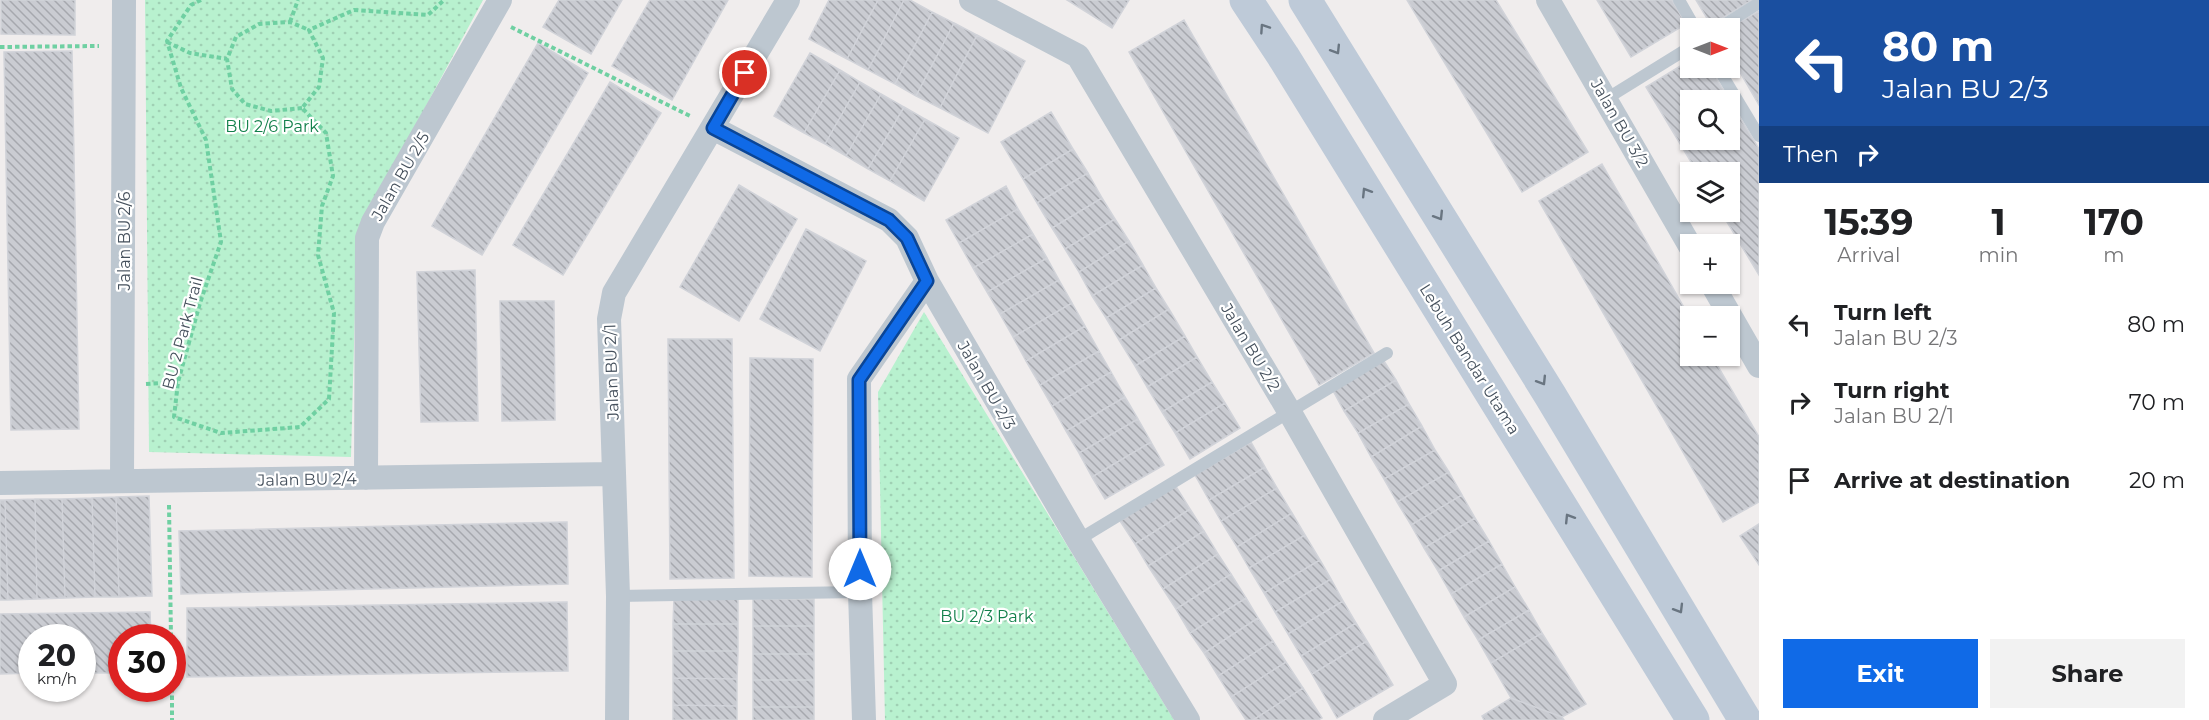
<!DOCTYPE html>
<html lang="en">
<head>
<meta charset="utf-8">
<style>
	body { margin:0; font-family:Montserrat,sans-serif; background:#f2f2f2; color:#202124; height:100vh; display:flex; flex-direction:column; font-size:22px; white-space:nowrap }
	* { box-sizing:border-box; margin:0 }
	p { font-size:20px; color:#757577 }
	.icon { flex:none; width:33px; height:33px; fill:none; stroke:currentColor; stroke-width:2; stroke-linecap:round; stroke-linejoin:round }
	.map { position:relative; flex:1; overflow:hidden }
	.sheet { display:flex; flex-direction:column; background:#fff; width:450px }
	.sheet>* { flex:none }
	.banner { background:#1a4fa0; color:#fff; overflow:hidden }
	.needle { width:39px; rotate:90deg }
	.buttons { position:absolute; left:1680px; top:18px; display:grid; gap:12px }
	.buttons a { display:grid; place-items:center; width:60px; height:60px; border-radius:0px; background:#fff; box-shadow:0 2px 4px #0004; font-size:30px }
	.speed { position:absolute; left:18px; top:624px; display:flex; gap:12px; font-size:30px; font-weight:700; text-align:center }
	.speed>* { display:grid; place-content:center; width:78px; height:78px; border-radius:50%; background:#fff; box-shadow:0 2px 4px #0004; line-height:1 }
	.speed small { font-size:15px; font-weight:400 }
	.speed .limit { border:9px solid #d22; background:#fff; color:#111 }
	.pin { position:absolute; display:grid; place-items:center; width:51px; height:51px; color:#fff; margin:-26px; border:3px solid #fff; border-radius:50%; box-shadow:0 2px 6px #0007 }
	.me { position:absolute; width:66px; margin:-33px; rotate:0deg; stroke-linejoin:round; filter:drop-shadow(0 0 4px #0008) }
	.turn { display:flex; align-items:center; gap:21px; height:126px; padding:0 24px; font-size:27px }
	.turn .icon { width:78px; height:78px; stroke-width:2.5 }
	.turn b { display:block; font-size:42px; line-height:51px }
	.then { display:flex; align-items:center; height:57px; padding:0 24px; background:#0003; gap:12px; font-size:22px }
	.eta { display:flex; justify-content:space-evenly; align-items:center; height:102px; text-align:center }
	.eta b { font-size:36px; font-weight:700; line-height:42px }
	.action { display:flex; gap:12px; margin-top:auto; padding:12px 24px }
	.action a { flex:1; height:69px; border-radius:0px; background:#106ae7; color:#fff; font-size:24px; font-weight:700; line-height:69px; text-align:center }
	.action a+a { background:#f2f2f2; color:#202124 }
	ul { padding:0; list-style:none }
	li { display:flex; align-items:center; gap:18px; height:78px; padding:0 24px }
	li div { flex:1 }
	li b { display:block; font-size:22px }
	li em { font-style:normal }
	main { display:flex; flex:1; min-height:0 }
	.map>svg:first-child { display:block }
</style>
</head>
<body>
<main>
<div class="map">
<svg width="1759" height="720" viewBox="0 0 1759 720">
	<defs>
		<pattern id="park-dots" width="8" height="8" patternUnits="userSpaceOnUse" patternTransform="scale(1.5)"><rect width="8" height="8" fill="#b8f1cf"/><path d="M2 2h.1M6 6h.1" fill="none" stroke="#a0d0b4" stroke-width="1.8" stroke-linecap="round"/></pattern>
		<pattern id="building-back-hatch" width="6" height="6" patternUnits="userSpaceOnUse" patternTransform="scale(1.5)"><rect width="6" height="6" fill="#caccd2"/><path d="M-1 5l2 2M0 0l6 6M5-1l2 2" fill="none" stroke="#a6a8ae"/></pattern>
	</defs>
	<rect width="100%" height="100%" fill="#f0eded"/>
	<!-- park -->
	<path fill="url(#park-dots)" d="M145,0H483L357,234L351,457L149,452Z
		M924,312L1174,720H885L878,392Z"/>
	<!-- building -->
	<path fill="url(#building-back-hatch)" stroke="#d1d3d9" stroke-width="1.5" fill-rule="evenodd" d="M1,0H75V35L1,34Z
		M559,0H622L591,54L543,27Z
		M650,0H728L672,100L612,66Z
		M829,0H878L847,59L809,39Z
		M878,0H904L868,70L847,59Z
		M904,0H910L932,12L895,84L868,70Z
		M1067,0H1129L1112,28Z
		M1407,0H1496L1588,152L1522,192Z
		M1597,0H1672L1686,24L1631,57Z
		M1696,0H1752L1711,25Z
		M1759,11V105L1730,55L1729,28Z
		M932,12L954,23L916,96L895,84Z
		M1184,20L1374,353L1319,385L1129,52Z
		M954,23L977,35L940,108L916,96Z
		M977,35L1025,61L988,133L940,108Z
		M538,43L588,73L482,255L432,226Z
		M72,51L79,429L11,430L4,52Z
		M810,53L840,70L804,133L774,116Z
		M1690,60V68H1710L1759,149V275L1721,212H1730V172H1697L1646,87ZM1690,100H1730V140H1690Z
		M840,70L860,82L825,144L804,133Z
		M610,82L661,113L563,275L513,245Z
		M860,82L881,94L846,156L825,144Z
		M881,94L904,107L868,169L846,156Z
		M904,107L925,119L890,181L868,169Z
		M1051,112L1073,149L1023,179L1001,142Z
		M925,119L959,138L924,201L890,181Z
		M1073,149L1088,173L1037,203L1023,179Z
		M1602,164L1690,318V356H1712L1759,437V502L1723,522L1539,201Z
		M1088,173L1102,198L1052,228L1037,203Z
		M739,185L797,219L739,321L680,287Z
		M1006,186L1018,209L959,243L946,220Z
		M1102,198L1115,219L1065,249L1052,228Z
		M1018,209L1033,234L973,268L959,243Z
		M1115,219L1129,241L1079,272L1065,249Z
		M806,229L866,261L820,351L760,319Z
		M1033,234L1047,258L987,292L973,268Z
		M1129,241L1143,265L1092,296L1079,272Z
		M1047,258L1059,280L1000,314L987,292Z
		M1143,265L1156,288L1106,318L1092,296Z
		M475,270L478,421L421,422L417,272Z
		M1059,280L1072,303L1013,337L1000,314Z
		M1156,288L1169,309L1119,340L1106,318Z
		M500,301H554L555,420L502,421Z
		M1072,303L1085,326L1026,361L1013,337Z
		M1169,309L1185,336L1135,366L1119,340Z
		M1085,326L1099,351L1040,385L1026,361Z
		M1185,336L1197,357L1147,387L1135,366Z
		M668,339H732L734,578L670,579Z
		M1099,351L1111,372L1052,406L1040,385Z
		M1197,357L1212,382L1162,412L1147,387Z
		M750,358L813,359L812,577L749,576Z
		M1382,358L1396,380L1344,411L1331,387Z
		M1111,372L1125,397L1066,431L1052,406Z
		M1396,380L1409,404L1358,433L1344,411Z
		M1212,382L1225,403L1175,433L1162,412Z
		M1125,397L1138,419L1079,453L1066,431Z
		M1225,403L1240,428L1190,459L1175,433Z
		M1409,404L1422,426L1371,457L1358,433Z
		M1138,419L1151,442L1092,477L1079,453Z
		M1422,426L1435,450L1384,479L1371,457Z
		M1151,442L1164,465L1105,499L1092,477Z
		M1251,442L1265,467L1209,500L1195,475Z
		M1435,450L1449,472L1397,502L1384,479Z
		M1265,467L1277,488L1221,521L1209,500Z
		M1449,472L1462,495L1411,525L1397,502Z
		M1175,485L1190,509L1135,544L1120,521Z
		M1277,488L1292,513L1237,547L1221,521Z
		M1462,495L1475,518L1424,548L1411,525Z
		M149,496L152,596L119,597L116,497Z
		M116,497L119,597H95L92,498Z
		M92,498L95,597L65,598L62,499Z
		M35,499H62L65,598L37,599Z
		M35,499L37,599L8,600L5,500Z
		M0,500H5L8,600H0Z
		M1190,509L1204,531L1148,566L1135,544Z
		M1292,513L1305,535L1249,568L1237,547Z
		M1475,518L1489,541L1438,571L1424,548Z
		M567,522L568,584L181,594L179,531Z
		M1759,524V565L1740,536Z
		M1204,531L1218,554L1163,589L1148,566Z
		M1305,535L1320,560L1264,593L1249,568Z
		M1489,541L1502,564L1451,594L1438,571Z
		M1218,554L1231,574L1176,609L1163,589Z
		M1320,560L1331,579L1275,612L1264,593Z
		M1502,564L1515,587L1464,617L1451,594Z
		M1231,574L1246,598L1190,633L1176,609Z
		M1331,579L1343,601L1288,634L1275,612Z
		M1515,587L1529,610L1478,640L1464,617Z
		M674,597H738V624H673Z
		M1246,598L1258,618L1204,653L1190,633Z
		M753,599H814V626H753Z
		M1343,601L1356,623L1301,656L1288,634Z
		M567,602L568,671L187,677V608Z
		M1529,610L1542,633L1491,663L1478,640Z
		M150,612L151,638H122V673H82V638H32V673L0,674V614Z
		M1258,618L1273,641L1218,676L1204,653Z
		M1356,623L1367,641L1312,674L1301,656Z
		M673,624H738V651H673Z
		M753,626H814V654H753Z
		M1542,633L1586,704L1562,717L1511,698L1491,663Z
		M1273,641L1286,662L1231,697L1218,676Z
		M1367,641L1393,685L1337,718L1312,674Z
		M673,651H738L737,679L673,678Z
		M753,654H814V680H753Z
		M1286,662L1303,688L1253,720H1246L1231,697Z
		M673,678L737,679V706L673,705Z
		M753,680H814V707H753Z
		M1303,688L1322,718L1318,720H1253Z
		M1511,698L1562,717L1564,720H1484L1482,716Z
		M673,705L737,706V720H673Z
		M753,707H814V720H753Z"/>
	<g fill="none" stroke-linecap="round" stroke-linejoin="round">
		<!-- path -->
		<path stroke="#6fd0a2" stroke-width="4" stroke-dasharray="4.5 3" stroke-linecap="butt" d="M201,0L191,5L167,41L181,88L206,140L221,242L200,303L178,382L174,417L221,433L300,427L329,399L334,313L318,255L322,206L333,176L326,133L302,108L319,87L323,58L309,30L354,10L428,15L444,0
			M290,22L298,0
			M511,27L690,116
			M167,42L190,53L227,59
			M0,47L99,46
			M302,108L271,111L245,104L232,89L227,59L236,37L259,24L290,22L309,30
			M146,384L178,382
			M169,505L171,638
			M172,688V720"/>
		<!-- service -->
		<path stroke="#bdc7d0" stroke-width="12" d="M1679,0L1695,28
			M1719,28L1759,3
			M1718,68L1759,136
			M1606,99L1690,47
			M1078,540L1387,353
			M618,596L860,592"/>
		<!-- minor -->
		<path stroke="#bdc7d0" stroke-width="24" d="M971,0L1078,56L1289,411L1445,684L1385,720
			M1548,0L1690,246
			M713,128L889,220L907,238L927,281L1078,540L1188,720
			M1712,284L1759,366
			M366,478L367,238L373,222L500,0
			M122,481L124,0
			M0,483L614,474
			M617,720L618,596L609,319L614,293L788,0
			M864,720L860,592L859,379L927,281"/>
		<!-- secondary -->
		<path stroke="#becad8" stroke-width="33" d="M1246,0L1283,56L1693,720
			M1305,0L1550,395L1745,720"/>
	</g>
	<!-- one-way arrows -->
	<defs><path id="oneway-chevron" d="M-2-3.5L2.5 0L-2 3.5" fill="none" stroke-width="1.6" stroke-linecap="round" stroke-linejoin="round" transform="scale(1.5)"/></defs>
	<g stroke="#697581">
		<use href="#oneway-chevron" transform="translate(1264 28) rotate(-124)"/>
		<use href="#oneway-chevron" transform="translate(1336 50) rotate(58)"/>
		<use href="#oneway-chevron" transform="translate(1366 192) rotate(-122)"/>
		<use href="#oneway-chevron" transform="translate(1439 216) rotate(58)"/>
		<use href="#oneway-chevron" transform="translate(1542 381) rotate(58)"/>
		<use href="#oneway-chevron" transform="translate(1569 518) rotate(-122)"/>
		<use href="#oneway-chevron" transform="translate(1679 609) rotate(59)"/>
	</g>
	<g fill="none" stroke-linecap="round" stroke-linejoin="round">
		<!-- route casing -->
		<g stroke="#0a4596" stroke-width="15">
			<path id="route" d="M745,73L713,128L889,220L907,238L927,281L859,380L860,569"/>
		</g>
		<!-- route -->
		<use href="#route" stroke="#106ae7" stroke-width="10"/>
	</g>
	<g text-anchor="middle" stroke-width="4.5" stroke-linejoin="round" paint-order="stroke">
		<!-- street labels -->
		<g font-size="16" fill="#45505c" stroke="#fff">
			<text transform="translate(1620 123) rotate(60)" y="6">Jalan BU 3/2</text>
			<text transform="translate(400 176) rotate(-60)" y="6">Jalan BU 2/5</text>
			<text transform="translate(124 241) rotate(-90)" y="6">Jalan BU 2/6</text>
			<text transform="translate(182 333) rotate(-75)" y="6">BU 2 Park Trail</text>
			<text transform="translate(1251 347) rotate(59)" y="6">Jalan BU 2/2</text>
			<text transform="translate(1470 359) rotate(58)" y="6">Lebuh Bandar Utama</text>
			<text transform="translate(611 372) rotate(-92)" y="6">Jalan BU 2/1</text>
			<text transform="translate(987 385) rotate(60)" y="6">Jalan BU 2/3</text>
			<text transform="translate(307 479) rotate(-1)" y="6">Jalan BU 2/4</text>
		</g>
		<!-- park labels -->
		<g font-size="16" fill="#12804b" stroke="#fff">
			<text x="272" y="132">BU 2/6 Park</text>
			<text x="987" y="622">BU 2/3 Park</text>
		</g>
	</g>
</svg>
<div class="buttons">
<a><svg class="needle" viewBox="-14 -14 28 28"><path d="M0-13l5 13h-10z" fill="#e53935"/><path d="M0 13l5-13h-10z" fill="#757577"/></svg></a>
<a><svg class="icon" aria-label="search" viewBox="0 0 24 24"><circle cx="10" cy="10" r="6"/><path d="M15 15l6 6"/></svg></a>
<a><svg class="icon" aria-label="layers" viewBox="0 0 24 24"><path d="M12 4l9 5-9 5-9-5zM3 14l9 5 9-5"/></svg></a>
<a>+</a>
<a>−</a>
</div>
<div class="speed"><div>20<small>km/h</small></div><div class="limit">30</div></div>
<div class="pin" style="left:745px;top:73px;background:#d93025"><svg class="icon" aria-label="arrive" viewBox="0 0 24 24"><path d="M6 21V4h12l-3 4 3 4H6"/></svg></div>
<svg class="me" style="left:860px;top:569px" viewBox="-20 -20 40 40"><circle r="19" fill="#fff"/><path d="M0-13L10 11 0 6-10 11z" fill="#106ae7"/></svg>
</div>
<section class="sheet">
<div class="banner">
<div class="turn"><svg class="icon" aria-label="left" viewBox="0 0 24 24"><path d="M17 20v-9H6M10 6l-5 5 5 5"/></svg><div><b>80 m</b>Jalan BU 2/3</div></div>
<div class="then">Then<svg class="icon" aria-label="right" viewBox="0 0 24 24"><path d="M7 20v-9h11M14 6l5 5-5 5"/></svg></div>
</div>
<div class="eta">
<div><b>15:39</b><p>Arrival</p></div>
<div><b>1</b><p>min</p></div>
<div><b>170</b><p>m</p></div>
</div>
<ul>
<li><svg class="icon" aria-label="left" viewBox="0 0 24 24"><path d="M17 20v-9H6M10 6l-5 5 5 5"/></svg><div><b>Turn left</b><p>Jalan BU 2/3</p></div><em>80 m</em></li>
<li><svg class="icon" aria-label="right" viewBox="0 0 24 24"><path d="M7 20v-9h11M14 6l5 5-5 5"/></svg><div><b>Turn right</b><p>Jalan BU 2/1</p></div><em>70 m</em></li>
<li><svg class="icon" aria-label="arrive" viewBox="0 0 24 24"><path d="M6 21V4h12l-3 4 3 4H6"/></svg><div><b>Arrive at destination</b></div><em>20 m</em></li>
</ul>
<div class="action"><a>Exit</a><a>Share</a></div>
</section>
</main>
</body>
</html>
